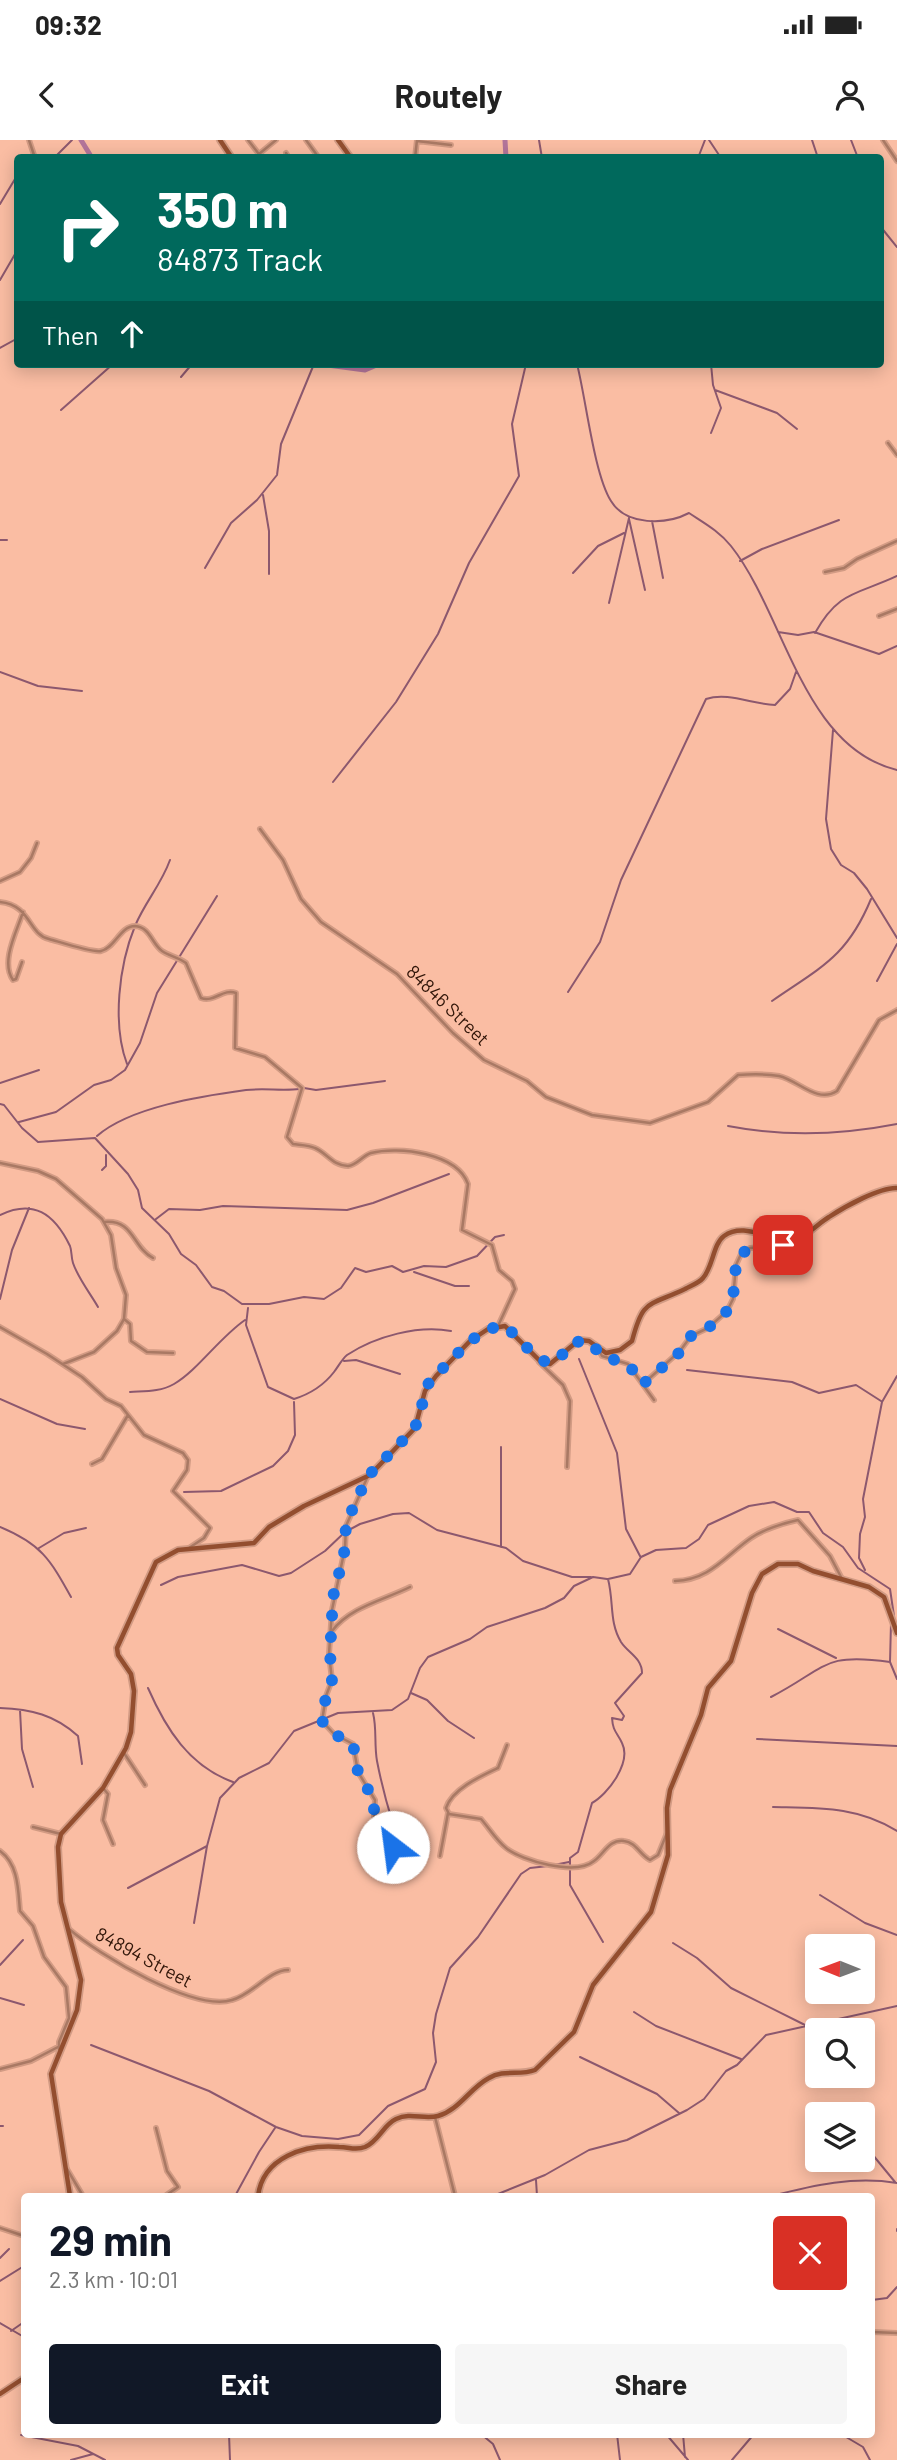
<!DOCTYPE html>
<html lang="en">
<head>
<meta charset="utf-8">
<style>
	body { margin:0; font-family:Barlow,sans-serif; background:#f6f6f6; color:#222; height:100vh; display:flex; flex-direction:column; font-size:26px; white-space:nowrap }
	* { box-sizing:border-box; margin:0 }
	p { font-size:23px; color:#767676 }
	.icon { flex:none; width:38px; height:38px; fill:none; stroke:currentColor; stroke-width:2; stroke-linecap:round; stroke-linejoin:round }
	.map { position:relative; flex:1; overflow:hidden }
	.side { position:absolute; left:21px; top:2053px; width:854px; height:245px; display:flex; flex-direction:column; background:#fff; border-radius:7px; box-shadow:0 4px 18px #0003 }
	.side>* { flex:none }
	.banner { position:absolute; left:14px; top:14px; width:870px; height:214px; border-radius:7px; box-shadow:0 4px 18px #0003; background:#00695c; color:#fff; overflow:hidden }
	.needle { width:46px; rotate:271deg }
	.tools { position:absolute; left:805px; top:1794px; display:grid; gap:14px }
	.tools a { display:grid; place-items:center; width:70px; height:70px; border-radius:7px; background:#fff; box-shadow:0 4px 18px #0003; font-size:35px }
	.pin { position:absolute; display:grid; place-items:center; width:60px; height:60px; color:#fff; margin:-30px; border-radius:14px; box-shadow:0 4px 10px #0006 }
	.me { position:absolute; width:77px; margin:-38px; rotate:330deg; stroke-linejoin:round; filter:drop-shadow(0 0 5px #0008) }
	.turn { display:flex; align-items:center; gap:24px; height:147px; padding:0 28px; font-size:32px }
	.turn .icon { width:91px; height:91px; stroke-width:2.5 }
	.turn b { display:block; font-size:49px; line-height:60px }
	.then { display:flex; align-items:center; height:66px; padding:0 28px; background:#0003; gap:14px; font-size:26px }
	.round { display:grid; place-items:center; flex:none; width:74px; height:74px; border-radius:7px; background:#f6f6f6 }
	.summary { display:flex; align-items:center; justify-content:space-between; height:119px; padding:0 28px }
	h1 { font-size:42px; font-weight:700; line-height:52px; color:#111827 }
	.button { display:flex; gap:14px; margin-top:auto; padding:14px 28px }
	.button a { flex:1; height:80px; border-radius:7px; background:#111827; color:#fff; font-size:28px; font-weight:700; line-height:80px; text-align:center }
	.button a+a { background:#f6f6f6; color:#222 }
	.status { display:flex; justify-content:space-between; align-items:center; height:49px; padding:0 35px; background:#fff; direction:ltr }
	.status svg { height:19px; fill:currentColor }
	header { display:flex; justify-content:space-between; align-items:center; height:91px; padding:0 28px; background:#fff; font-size:32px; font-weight:700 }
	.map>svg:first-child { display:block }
</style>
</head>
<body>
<div class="status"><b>09:32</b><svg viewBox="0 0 49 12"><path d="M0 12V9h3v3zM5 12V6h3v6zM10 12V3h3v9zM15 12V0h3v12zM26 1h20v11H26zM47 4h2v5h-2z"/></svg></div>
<header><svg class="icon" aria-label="back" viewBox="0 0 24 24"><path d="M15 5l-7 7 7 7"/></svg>Routely<svg class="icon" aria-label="person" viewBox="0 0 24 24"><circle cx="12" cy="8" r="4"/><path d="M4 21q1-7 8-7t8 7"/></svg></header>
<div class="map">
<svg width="897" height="2320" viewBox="0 0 897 2320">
	<rect width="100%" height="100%" fill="#fabda3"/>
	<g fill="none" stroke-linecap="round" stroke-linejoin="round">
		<!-- stream -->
		<path stroke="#8c586e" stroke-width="2" d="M539,0L542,18
			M709,0L721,18
			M812,0L818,18
			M851,0L858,18
			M54,18L72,0
			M698,18L705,0
			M0,64L18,34
			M880,86L897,107
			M0,140L18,109
			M0,208L18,198
			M577,224C586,259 594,334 611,361C626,386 666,385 689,373C704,383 719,391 731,406C785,474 802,607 897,630
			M181,237L192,224
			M715,250L777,273L797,289
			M61,270L113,224
			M711,293L721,268L713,245L711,224
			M263,355L269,391V434
			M629,379L645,450
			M652,381L663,438
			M0,400H7
			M740,421L762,409L839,380
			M205,428L231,383L257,360L277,335L281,304L314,224
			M573,433L598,406L624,393
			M609,463L629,378
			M778,492L798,495L814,492L879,514L897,506
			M815,493C839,450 857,455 897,436
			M0,532L38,546L82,551
			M833,590L826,679L831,709L841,725L854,733L867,749L897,798
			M333,642L396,562L438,494L469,423L519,336L512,284L526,224
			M877,841L897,804
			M568,852L600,802L621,740L706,559C728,552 752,564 775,565L790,549L796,532
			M772,861C821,827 847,817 871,759
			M127,924C112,884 119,825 135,786C145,762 161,745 170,720
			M0,943L39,930
			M304,948L316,950L385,941
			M0,964L4,965L22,988L38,1002L95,998L128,1034L138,1050L142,1068L169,1094L181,1114L196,1125L212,1147L224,1151L242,1164H269L304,1157L324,1159L341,1148L355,1128L366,1132L392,1126L403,1132L424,1126L446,1127L477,1116L495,1097L504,1095
			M19,982L56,972L94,945L111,940L125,930L140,903L157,853L217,756
			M728,986C785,997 841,995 897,984
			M97,996C130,967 202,956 246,950C264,948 282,951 300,949
			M102,1030L106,1026V1015
			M0,1075C33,1059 54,1073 70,1106C72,1111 71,1117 73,1123C78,1138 90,1153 98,1167
			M156,1079L169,1069L200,1070L223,1066L347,1070L373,1063L449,1034
			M414,1132L455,1146H469
			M0,1159L12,1110L29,1068
			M248,1168L246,1185L268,1247L294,1259C310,1254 324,1245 334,1232C338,1227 342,1219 347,1215C376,1196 418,1185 451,1191
			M579,1219L617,1313L626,1389L640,1416
			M344,1221L356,1220L400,1234
			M687,1230L792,1242L819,1253L856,1245L881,1261
			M130,1252C145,1251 160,1252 174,1244C197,1231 219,1198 245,1180
			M0,1259L57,1284L85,1289
			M501,1307V1407
			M184,1352L221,1351L273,1326L288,1311L295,1295L294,1262
			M0,1387C41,1404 50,1419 71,1457
			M39,1408L64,1393L86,1388
			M865,1430L859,1418L860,1394L865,1377L863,1359L882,1262L897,1236
			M161,1445L178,1437L242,1425L279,1436L291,1433L325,1411L345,1392L360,1384L393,1374L409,1373L437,1390L506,1408L523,1421L572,1437H591
			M891,1483L890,1522L897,1539
			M778,1489L836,1518
			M148,1548C166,1589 189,1626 233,1642
			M411,1553L427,1560L448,1581L474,1598
			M771,1557C827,1528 822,1512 890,1522
			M0,1568C31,1569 55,1575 78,1596L82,1624
			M20,1570L22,1609L33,1647
			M373,1573C377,1589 374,1604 377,1621C384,1657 395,1693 408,1727
			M757,1599L897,1606
			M773,1667C818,1668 858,1666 897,1691
			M554,1725L569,1722
			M570,1725V1718L578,1712L592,1663C607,1655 632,1623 622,1603C617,1592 613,1592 612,1578L622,1580L624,1576L615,1563L642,1533C642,1518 628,1513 621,1502C609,1482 614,1462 608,1439L630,1434L641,1417L656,1410L686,1408L699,1399L708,1385L749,1366L774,1362L797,1372H809L823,1393L843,1407L858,1428L890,1449L894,1476
			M570,1729V1745L603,1802
			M128,1748L207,1706
			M820,1755L865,1783L897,1795
			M194,1783L207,1706L220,1658L239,1638L269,1623L294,1591L338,1573L392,1570L408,1559L420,1528L428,1517L470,1499L487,1487L545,1468L564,1458L574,1446L593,1437L607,1439
			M673,1803L697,1818L731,1848L805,1885
			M0,1825L23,1800
			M0,1858L24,1865
			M634,1872L656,1886L741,1919
			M91,1905L209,1951L276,1987L302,1996L338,1999L359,1995L388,1966L425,1949L436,1922L433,1893L436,1874L450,1828L478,1797L521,1734L530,1728L548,1726
			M580,1917L657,1954L679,1973
			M0,1986H3
			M863,2003L895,2042
			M536,2040L537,2056
			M235,2056L259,2012L275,1988
			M493,2056L545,2035L589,2010L627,2000L687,1970L704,1959L726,1931L737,1925L766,1895L897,1866
			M772,2056C814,2045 854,2036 897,2043
			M897,2089V2091
			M0,2118L9,2109
			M0,2141L24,2126
			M872,2160L887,2158L897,2147
			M0,2183L24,2197
			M11,2191L24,2182
			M229,2294L230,2320
			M481,2294L493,2304L500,2320
			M617,2294L620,2320
			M666,2294L688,2320
			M683,2294L685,2317
			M841,2294L863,2307L870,2320
			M21,2295L78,2306L105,2320
			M71,2320L93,2314
			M732,2320L754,2294"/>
		<!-- river -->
		<path stroke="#b3759a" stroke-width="5" d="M81,0L92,18
			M505,0L506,18
			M293,224H303
			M320,224L365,230L379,224"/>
		<!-- street casing -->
		<g stroke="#d29b84" stroke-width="6">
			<path id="street" d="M29,0L35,18
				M248,0L262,18
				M306,0L319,18
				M883,0L897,21
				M417,1L451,5
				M286,13L289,18
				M259,14L276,0
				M415,18L417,0
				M888,303L897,315
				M825,432L844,428L857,419L897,401
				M879,476L897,469
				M260,689L283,720L301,759L321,782L397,834L453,893L484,920L527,941L546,957L592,975L650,983L708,962L738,935C751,934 767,934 779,936C798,940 817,964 837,951L879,880L897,870
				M0,741L20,732L31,718L37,703
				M0,762C31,765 28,794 49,799C60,802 93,813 101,811C115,808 120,786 135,786C150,787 152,804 162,811C169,816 178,817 186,823L201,858C214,863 223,848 236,853L235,908L265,917L302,948L287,997L293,1004C300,1005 309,1005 315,1008C327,1013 333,1026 348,1026C357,1025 362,1016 371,1013C399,1006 457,1013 468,1044L462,1090L492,1105L499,1130L512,1141L515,1149L498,1186
				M22,822L16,839L13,840C0,822 17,791 23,772
				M0,1023L38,1031L56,1039L102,1079L111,1095L116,1128L126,1155L124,1179L117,1191L94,1212L63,1224
				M104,1082C134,1079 132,1107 153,1118
				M124,1179L130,1184L131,1201L147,1212L173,1213
				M0,1187L47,1214L82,1237L106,1259L121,1266L144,1295L183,1313L188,1320L187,1330L173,1351L210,1388L204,1398L189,1408
				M597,1207L602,1216L628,1224L654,1260
				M539,1222L563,1245L570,1261L567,1327
				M643,1244L680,1211L691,1196L708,1188L727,1171L733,1159L736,1125L741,1114L750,1108L795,1104L800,1097
				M92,1324L102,1319L128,1275
				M367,1338L346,1386L345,1408L332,1470L329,1514L332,1540L326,1556L322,1581L334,1594L353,1604L358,1632L375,1660L374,1676L393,1707
				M675,1441C710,1440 725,1416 751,1398C762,1390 784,1383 798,1380L830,1416L841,1437
				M332,1491C350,1467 384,1460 410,1447
				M507,1605L498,1628C481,1636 452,1649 446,1668L449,1674L481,1679C489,1688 496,1700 506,1708C522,1721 576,1736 594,1721C604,1714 609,1699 624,1701C636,1702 640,1715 650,1720L658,1715L667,1693
				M124,1613L145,1645
				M103,1648L108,1654L103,1680L113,1704
				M33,1687L61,1694
				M0,1711C19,1725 18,1751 20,1771L33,1786L44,1817L66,1847L69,1878L59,1902V1909
				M440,1716L448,1673
				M69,1789C99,1815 194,1872 232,1860C252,1855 269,1830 288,1830
				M0,1929L31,1921L58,1907
				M435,1977L455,2056
				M156,1988L167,2031L178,2047L165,2056
				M67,2029L83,2056
				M0,2088L24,2096
				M872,2192L897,2193"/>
		</g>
		<!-- secondary casing -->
		<g stroke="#d29b84" stroke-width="8">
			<path id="secondary" d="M220,0L232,18
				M338,0L351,18
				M70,2056L51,1934L77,1870L81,1840L61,1762L58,1707L61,1694L103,1648L126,1608L131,1592L134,1551L131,1534L118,1515L117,1508L156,1422L178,1410L254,1403L269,1387L304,1366L370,1335L415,1288L425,1251L436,1236L470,1201L488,1189L505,1186L541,1222L550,1224L579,1200L589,1201L606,1213L620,1210L632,1201C643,1159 647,1167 685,1149C690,1146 699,1143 703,1138C713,1127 713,1104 724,1096C745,1081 770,1102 792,1099C806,1098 817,1084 829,1077C844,1067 880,1047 897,1048
				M258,2056C263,2017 305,2004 339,2007C350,2007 355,2011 365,2007C379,2001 383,1985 396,1979C411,1972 424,1980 438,1976C459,1970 470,1948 489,1938C504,1929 520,1936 535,1930L574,1892L593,1845L651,1772L668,1715L667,1668L670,1650L701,1575L708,1548L731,1521L752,1453L762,1434L778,1424H798L813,1431L869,1447L884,1457L897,1493
				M0,2254L24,2238"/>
		</g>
		<!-- street -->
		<use href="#street" stroke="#a97964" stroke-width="2.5"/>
		<!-- secondary -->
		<use href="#secondary" stroke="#934e2f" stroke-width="4.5"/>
	</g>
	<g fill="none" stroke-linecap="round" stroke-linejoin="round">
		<!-- route -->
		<path stroke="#1a73e8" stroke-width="12" stroke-dasharray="0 21.6" d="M393,1707L374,1676V1660L358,1632L353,1604L334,1594L322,1581L326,1556L332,1540L330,1514L333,1457L344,1414L346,1386L354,1365L369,1335L415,1288L429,1242L470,1201L488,1189L505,1186C517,1195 541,1228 554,1222C561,1219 566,1208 573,1202L589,1201L602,1216L628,1224L643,1244L680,1212L691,1196L708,1188L727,1171L733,1158L736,1125L741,1114L750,1108L783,1105"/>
	</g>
	<g text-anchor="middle" stroke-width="6" stroke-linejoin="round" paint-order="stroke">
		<!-- street labels -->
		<g font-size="19" fill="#301508" stroke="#fabda3">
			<text transform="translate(448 865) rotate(44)" y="7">84846 Street</text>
			<text transform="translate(144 1817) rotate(28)" y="7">84894 Street</text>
		</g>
	</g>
</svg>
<div class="tools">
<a><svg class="needle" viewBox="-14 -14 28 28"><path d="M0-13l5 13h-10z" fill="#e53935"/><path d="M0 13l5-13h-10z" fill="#767676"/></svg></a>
<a><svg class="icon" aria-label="search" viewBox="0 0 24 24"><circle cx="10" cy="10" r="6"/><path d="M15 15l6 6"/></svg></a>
<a><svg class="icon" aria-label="layers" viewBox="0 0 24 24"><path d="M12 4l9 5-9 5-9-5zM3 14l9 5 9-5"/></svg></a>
</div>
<div class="pin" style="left:783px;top:1105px;background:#d93025"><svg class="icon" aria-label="arrive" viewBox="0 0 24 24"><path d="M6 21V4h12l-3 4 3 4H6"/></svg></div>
<svg class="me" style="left:393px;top:1707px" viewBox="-20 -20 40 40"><circle r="19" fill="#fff"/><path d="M0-13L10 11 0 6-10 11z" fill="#1a73e8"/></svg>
<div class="banner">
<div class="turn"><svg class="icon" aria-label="right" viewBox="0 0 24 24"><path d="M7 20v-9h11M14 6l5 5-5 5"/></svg><div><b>350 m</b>84873 Track</div></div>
<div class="then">Then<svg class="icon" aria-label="ahead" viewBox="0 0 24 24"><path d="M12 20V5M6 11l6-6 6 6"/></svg></div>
</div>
<section class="side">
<div class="summary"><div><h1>29 min</h1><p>2.3 km · 10:01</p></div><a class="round" style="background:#d93025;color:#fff"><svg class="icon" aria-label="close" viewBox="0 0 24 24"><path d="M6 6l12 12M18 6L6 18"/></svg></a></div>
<div class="button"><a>Exit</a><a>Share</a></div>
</section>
</div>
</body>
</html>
